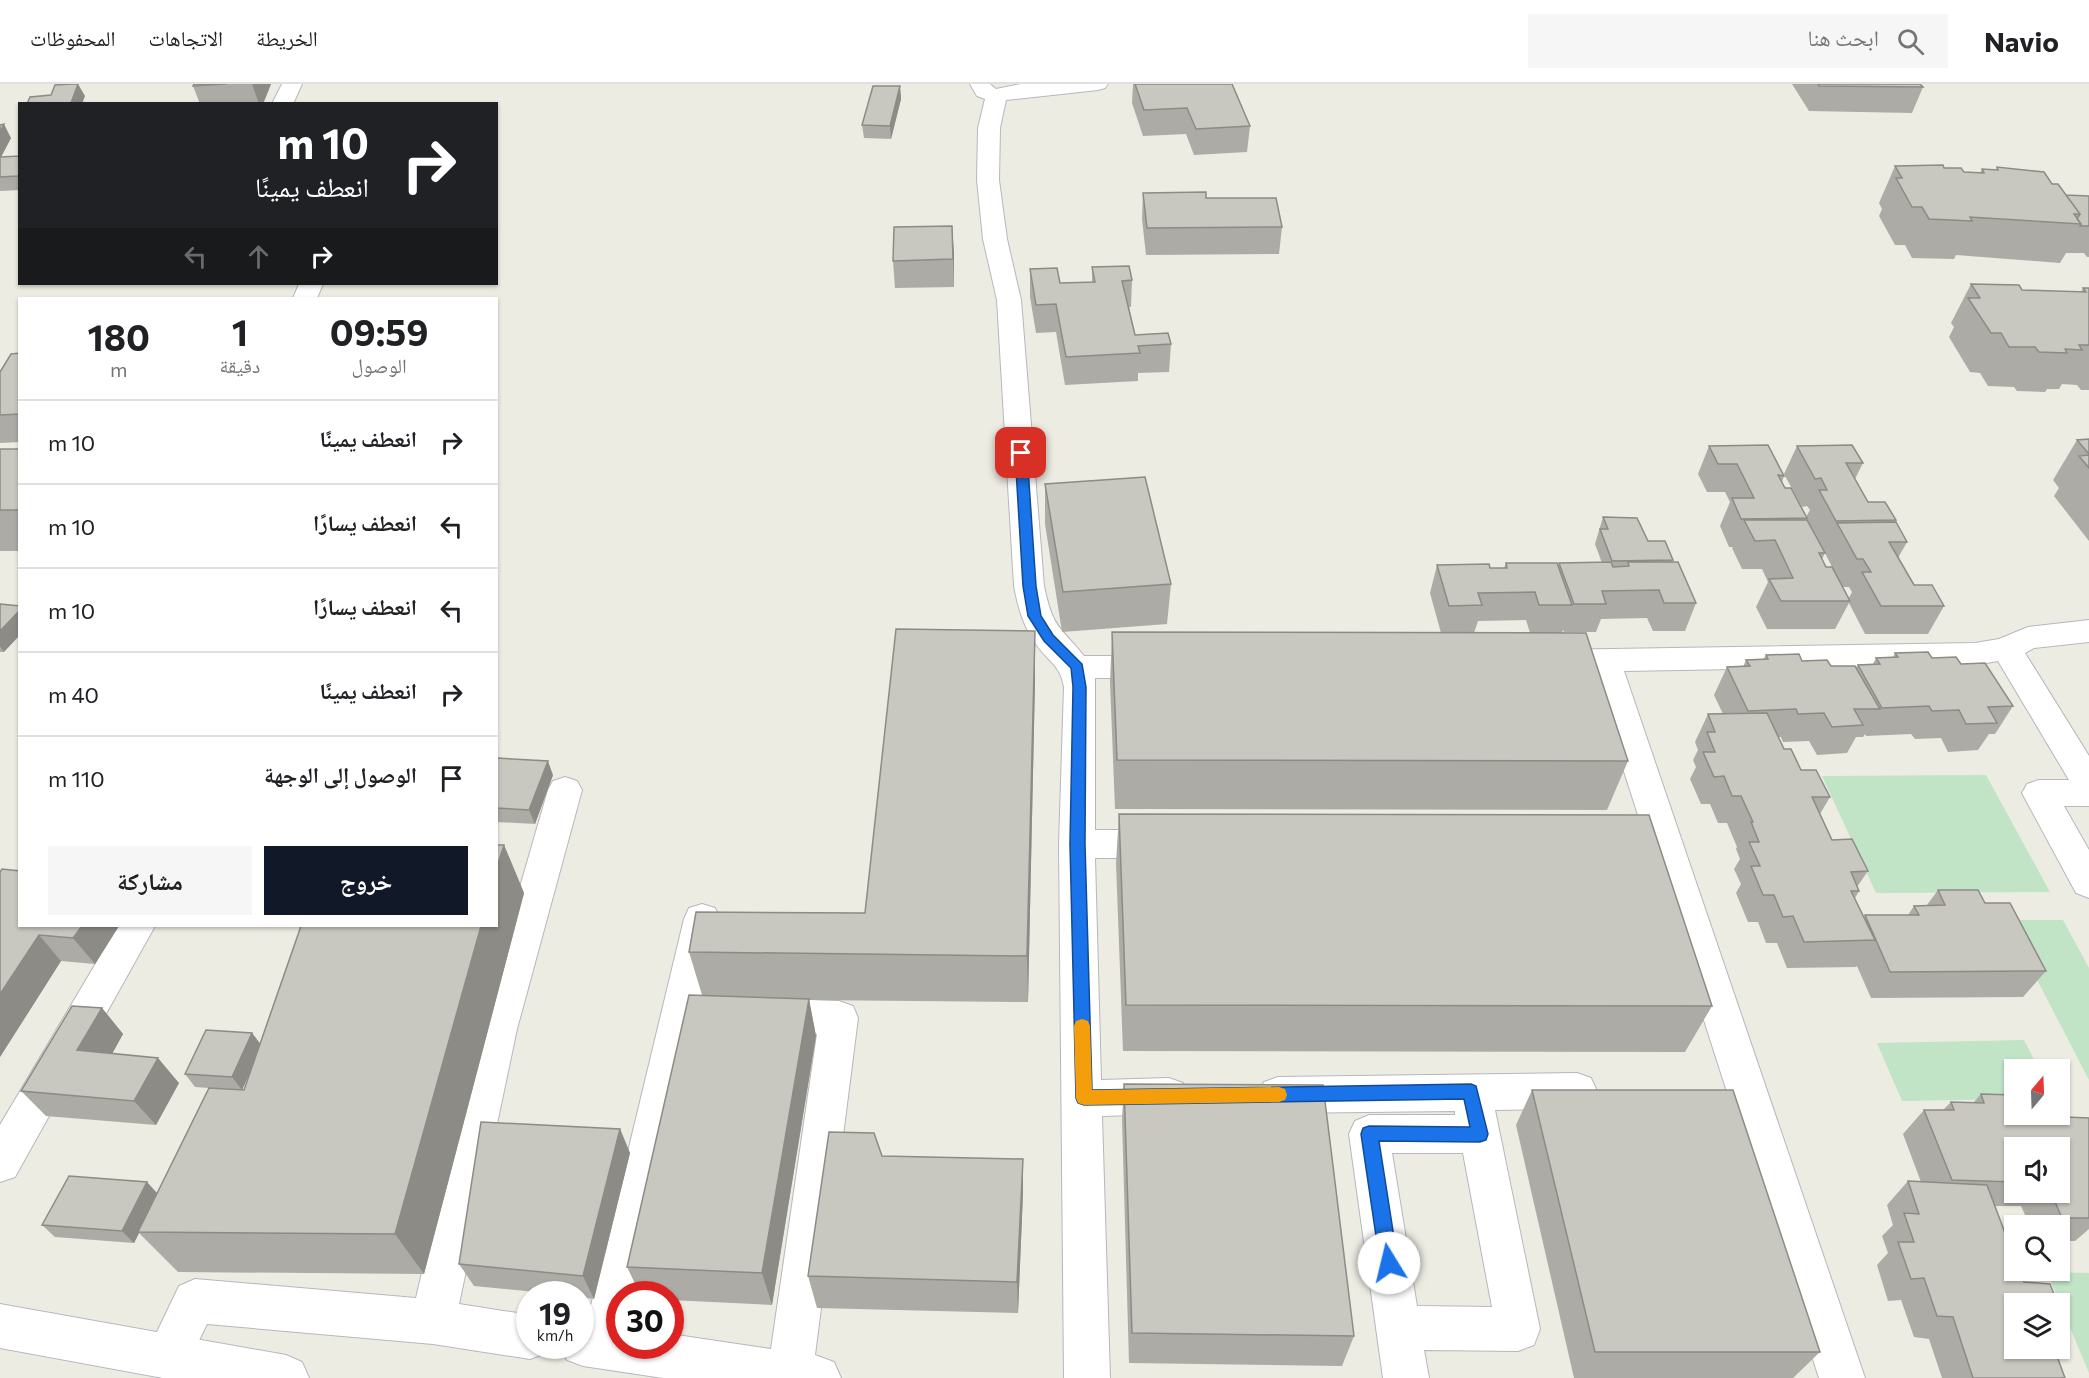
<!DOCTYPE html>
<html lang="ar">
<head>
<meta charset="utf-8">
<style>
	body { margin:0; font-family:Commissioner,"Noto Naskh Arabic",sans-serif; background:#f6f6f6; color:#202124; direction:rtl; height:100vh; display:flex; flex-direction:column; font-size:22px; white-space:nowrap }
	* { box-sizing:border-box; margin:0 }
	p { font-size:20px; color:#757577 }
	.icon { flex:none; width:33px; height:33px; fill:none; stroke:currentColor; stroke-width:2; stroke-linecap:round; stroke-linejoin:round }
	.map { position:relative; flex:1; overflow:hidden; direction:ltr }
	.panel { position:absolute; left:18px; top:213px; width:480px; height:630px; display:flex; flex-direction:column; background:#fff; border-radius:0px; box-shadow:0 2px 4px #0004; direction:rtl }
	.panel>* { flex:none }
	.hud { position:absolute; left:18px; top:18px; width:480px; height:183px; border-radius:0px; box-shadow:0 2px 4px #0004; direction:rtl; background:#202124; color:#fff; overflow:hidden }
	.needle { width:39px; rotate:19deg }
	.tools { position:absolute; left:2004px; top:975px; display:grid; gap:12px }
	.tools a { display:grid; place-items:center; width:66px; height:66px; border-radius:0px; background:#fff; box-shadow:0 2px 4px #0004; font-size:30px }
	.speed { position:absolute; left:516px; top:1197px; display:flex; gap:12px; font-size:30px; font-weight:700; text-align:center }
	.speed>* { display:grid; place-content:center; width:78px; height:78px; border-radius:50%; background:#fff; box-shadow:0 2px 4px #0004; line-height:1 }
	.speed small { font-size:15px; font-weight:400 }
	.speed .limit { border:9px solid #d22; background:#fff; color:#111 }
	.pin { position:absolute; display:grid; place-items:center; width:51px; height:51px; color:#fff; margin:-26px; border-radius:12px; box-shadow:0 3px 9px #0006 }
	.me { position:absolute; width:66px; margin:-33px; rotate:351deg; stroke-linejoin:round; filter:drop-shadow(0 0 4px #0008) }
	.turn { display:flex; align-items:center; gap:21px; height:126px; padding:0 30px; font-size:27px }
	.turn .icon { width:78px; height:78px; stroke-width:2.5 }
	.turn b { display:block; font-size:42px; line-height:51px }
	.lanes { display:flex; align-items:center; height:57px; padding:0 30px; background:#0003; justify-content:center; gap:30px; direction:ltr }
	.lanes .off { opacity:.35 }
	.eta { display:flex; justify-content:space-evenly; align-items:center; height:102px; text-align:center }
	.eta b { font-size:36px; font-weight:700; line-height:42px }
	.primary-button { display:flex; gap:12px; margin-top:auto; padding:12px 30px }
	.primary-button a { flex:1; height:69px; border-radius:0px; background:#111827; color:#fff; font-size:24px; font-weight:700; line-height:69px; text-align:center }
	.primary-button a+a { background:#f6f6f6; color:#202124 }
	ul { padding:0; list-style:none }
	li { display:flex; align-items:center; gap:18px; height:84px; padding:0 30px; border-top:2px solid #e0e0e0 }
	li div { flex:1 }
	li b { display:block; font-size:22px }
	li em { font-style:normal }
	header { display:flex; align-items:center; gap:36px; box-sizing:border-box; height:84px; padding:0 30px; background:#fff; border-bottom:2px solid #e0e0e0 }
	header strong { font-size:28px }
	nav { display:flex; gap:33px; margin-inline-start:auto; font-size:21px }
	.search { width:420px; height:54px; background:#f6f6f6; display:flex; align-items:center; gap:15px; box-sizing:border-box; padding:0 21px; border-radius:0px; color:#757577; font-size:22px }
	.map>svg:first-child { display:block }
</style>
</head>
<body>
<header>
<strong>Navio</strong>
<div class="search"><svg class="icon" aria-label="search" viewBox="0 0 24 24"><circle cx="10" cy="10" r="6"/><path d="M15 15l6 6"/></svg>ابحث هنا</div>
<nav><a>الخريطة</a><a>الاتجاهات</a><a>المحفوظات</a></nav>
</header>
<div class="map">
<svg width="2089" height="1294" viewBox="0 0 2089 1294">
	<rect width="100%" height="100%" fill="#edece3"/>
	<!-- green -->
	<path fill="#c1e3c6" d="M1986,691L2050,808L1876,809L1822,692Z
		M2006,836H2063L2089,884V996Z
		M2024,956L2039,985L2014,986V1015L1902,1017L1877,959Z
		M2047,1188L2089,1189V1289Z"/>
	<g fill="none" stroke-linecap="round" stroke-linejoin="round">
		<!-- street casing -->
		<g stroke="#b6b7bd" stroke-width="2">
			<path id="street" d="M282,0H302L293,20H272Z
				M970,0H990L996,5L1021,0H1108L1105,4L1098,6L1006,16L1000,44L999,96L1007,155L1021,216L1044,502C1053,545 1059,541 1084,572H1156L1167,575L1172,583L1167,591L1156,594H1095V746H1163L1175,750L1181,760L1175,770L1163,774H1095L1101,996L1169,994L1183,999L1189,1012L1183,1025L1169,1030L1102,1032L1110,1294H1064L1059,760L1064,603C1060,580 1048,578 1036,560C1023,542 1018,523 1014,502L997,216L983,155L977,96L978,44L985,15L977,12Z
				M299,200H323L317,214H293Z
				M2089,536V558L2034,564L2025,569L2089,672V722H2064L2089,766V814L2076,809L2022,709L2027,700L2039,696H2069L1998,577L1975,581L1624,587L1865,1294H1819L1592,588H1550L1539,585L1534,577L1539,569L1550,566L1975,559L1999,555L2028,543Z
				M565,693L577,697L582,706L517,945L459,1220L530,1231V1262H549L546,1269L530,1275L433,1260L207,1240L183,1289L171,1294L151,1289L145,1273L179,1202L195,1195L416,1214L479,945L548,706L553,697Z
				M702,820L715,824L720,835L703,912L839,917L853,922L858,934L815,1271L834,1278L841,1294H663L583,1282L567,1276L561,1262H580V1239L587,1238L684,835L689,824ZM696,945L817,950L771,1265L670,1250V1262H620V1210H637Z
				M118,842H155L15,1093L0,1098V1041Z
				M1577,989L1591,994L1597,1007L1591,1020L1577,1025L1495,1026L1540,1245L1534,1261L1518,1267L1424,1266L1429,1294H1383L1349,1050L1355,1037L1369,1031H1455V1027L1278,1029L1264,1024L1258,1011L1264,998L1278,993ZM1392,1069H1463L1492,1223L1417,1222Z"/>
		</g>
		<!-- secondary casing -->
		<g stroke="#b7b8bf" stroke-width="2">
			<path id="secondary" d="M0,1220L286,1271L302,1278L309,1294H163L0,1264Z"/>
		</g>
		<!-- street -->
		<use href="#street" fill="#fff" fill-rule="evenodd"/>
		<!-- secondary -->
		<use href="#secondary" fill="#fff" fill-rule="evenodd"/>
	</g>
	<!-- wall -->
	<path fill="#acaba5" fill-rule="evenodd" d="M194,0H271L263,20H200L193,2Z
		M1133,0H1232L1250,42L1247,68L1194,71L1186,50L1143,52L1132,19Z
		M1792,0H1920L1923,3L1912,29L1809,27Z
		M900,2L901,15L891,55L864,54L862,41Z
		M0,41L11,54L1,73L20,72V106L0,107Z
		M1895,82L1944,84L1964,88L1980,89L1982,85L1996,86L1997,83L2052,100L2066,111L2089,112V173H2087L2084,169H2066L2060,179L1956,171L1954,175L1912,174L1905,161H1895L1879,132L1882,125L1879,119Z
		M1143,109L1206,114L1282,143L1279,170L1146,171L1142,135Z
		M954,169V203L895,204L893,177Z
		M1092,183L1132,196L1131,223H1129L1135,251L1171,260L1169,288L1138,289V297L1065,301L1056,248L1036,249L1030,213V185L1060,199L1092,198Z
		M1971,200L2022,206L2081,208L2083,204H2089V306H2081L2077,301L2062,300L2059,305H2047L2045,308L2017,307L2014,303L1988,302L1980,289L1970,288L1949,253L1954,243L1951,239Z
		M20,269V358L0,359V288Z
		M2089,355V457L2054,412L2059,404L2053,396L2077,356Z
		M1709,362L1784,392L1782,398L1785,404L1806,433L1810,426L1807,422L1802,423L1784,390L1797,362L1863,379L1855,395L1868,418L1896,436L1895,438L1907,458L1898,474L1914,501L1944,522L1928,550H1865L1849,519L1835,545H1767L1756,523L1768,498L1762,485H1742L1732,464L1733,463H1729L1720,442L1730,418L1725,408H1707L1698,390ZM1825,469L1832,483H1826L1822,475ZM1843,503H1849L1852,508L1849,514Z
		M0,365H20V467H0Z
		M1045,400L1171,500L1167,540L1062,548L1045,440Z
		M1603,433L1648,457L1673,476L1672,478L1696,519L1685,547H1653L1647,534L1601,535L1596,548H1564L1563,546L1562,549L1628,677L1607,726L1115,725L1110,598L1112,548L1441,549L1430,509L1437,481L1490,484H1504L1506,479L1558,482L1559,479H1602L1595,460ZM1526,536L1530,549H1474L1478,537Z
		M0,520L4,568H0Z
		M1895,569L1932,574L1961,580L2013,622L1995,650H1989L1978,666L1948,668L1941,654L1915,655L1911,650L1866,652L1865,650L1863,653H1856L1847,669L1817,671L1809,657L1783,658L1781,653H1778L1784,665L1801,686L1830,713L1820,730L1832,756L1868,787L1857,803L1859,807L1855,814L1864,833L1865,831H1908L1914,822L1927,821L1938,806L1985,819L2046,887L2023,913L1871,914L1857,882L1856,883L1787,884L1777,859H1766L1758,838H1748L1736,809L1741,800L1734,785L1740,775L1736,765L1737,763L1727,739H1718L1710,720H1701L1690,695L1696,683L1693,676L1698,666L1695,658L1708,630H1723L1714,611L1727,583H1743L1746,576H1763L1766,571L1831,582L1856,583L1858,581L1873,580L1876,574L1893,573Z
		M1035,597L1028,918L809,916L816,952L772,1221L670,1216V1210H640L627,1183L702,911L689,868L865,829Z
		M496,674L553,691L535,740L496,738Z
		M1119,730L1712,922L1685,968L1123,967L1116,779Z
		M504,761L524,809L424,1190L178,1188L139,1149L134,1159L55,1153L42,1141L157,1109L209,1004L195,1003L185,990L252,949L260,960ZM251,986L244,1006H242Z
		M0,788L20,842H119L95,880L61,877L0,973Z
		M102,924L123,950L112,969L179,999L156,1041L46,1032L21,1007Z
		M1124,1000L1354,1252L1342,1282L1129,1279L1122,1035Z
		M1532,1006L1820,1268L1793,1294H1574L1516,1041Z
		M1981,1010L2014,1030L2089,1034V1145L2075,1157H2060V1142H2030L2021,1122H1995L2014,1220L2065,1294H1942L1929,1255L1914,1253L1901,1216L1888,1217L1877,1181L1888,1169L1882,1152L1893,1141L1887,1121L1908,1097L1921,1098L1903,1050L1924,1026H1943L1951,1018H1974ZM2014,1064L2060,1108H2014Z
		M620,1045L630,1069L594,1215L580,1213V1210H555L474,1202L459,1180Z
		M882,1072L1023,1075V1109L1018,1229L817,1224L808,1192Z
		M2060,1223L2067,1241L2060,1247Z"/>
	<!-- shaded-wall -->
	<path fill="#8c8b86" d="M78,0L85,12L82,20H69Z
		M252,0H271L263,20H259Z
		M900,2L901,15L891,55L890,42Z
		M4,40L11,54L0,75V48Z
		M952,142L954,169V203L953,175Z
		M20,526V551L4,568L0,562V547Z
		M1035,547V597L1028,918L1027,872Z
		M548,677L553,691L535,740L529,726Z
		M504,761L524,809L424,1190L395,1150L481,842H496V786Z
		M82,842H119L95,880L73,854Z
		M39,851L61,877L0,973V910Z
		M809,915L816,952L772,1221L762,1189Z
		M102,924L123,950L100,992L77,966Z
		M252,949L262,962L242,1006L232,993Z
		M158,974L179,999L156,1041L134,1017Z
		M620,1045L630,1069L594,1215L583,1192Z
		M1023,1075V1109L1018,1229L1017,1198Z
		M147,1098L158,1110L138,1148L139,1149L134,1159L122,1147Z"/>
	<!-- building -->
	<path fill="#c8c7c0" stroke="#8c8b86" stroke-width="1.5" d="M71,0H78L71,19L27,20L30,13L51,11L55,1Z
		M194,0H226L193,2Z
		M1135,0H1232L1250,42L1196,45L1187,24L1144,26Z
		M1818,0H1920L1923,3L1819,2Z
		M873,2H900L890,42L862,41Z
		M4,40L0,48V41Z
		M20,72V88L18,92L0,93V73Z
		M1943,81L1944,84H1961L1964,88L1984,89L1982,85L1998,86L1997,83L2044,88L2052,100H2058L2080,130H2074L2081,140L1970,133L1972,137L1929,135L1922,123H1912L1896,94H1902L1895,82Z
		M1206,108V114H1276L1282,143L1147,144L1143,109Z
		M2066,111L2089,112V142H2080L2081,140L2077,135L2080,130Z
		M952,142L953,175L893,177L894,143Z
		M1129,182L1132,196L1122,197L1135,251L1168,249L1171,260L1138,262L1140,269L1066,273L1056,220L1036,221L1030,185L1057,184L1060,199L1095,198L1092,183Z
		M1971,200L2019,201L2022,206L2086,208L2083,204H2089V261H2079L2082,266L2065,265L2067,269L2039,268L2035,263H2009L2001,249H1991L1968,214H1980Z
		M20,269V330L0,331V288L11,270Z
		M2089,355V370L2077,356Z
		M1768,361L1784,392L1778,391L1785,404H1791L1807,434L1741,435L1732,414H1754L1737,380H1718L1709,362Z
		M1852,361L1863,379H1846L1868,418H1885L1896,436L1836,437L1819,406H1827L1821,394L1815,395L1797,362Z
		M0,365H20V426H0Z
		M2089,371V384L2079,372Z
		M1145,393L1171,500L1063,508L1045,400Z
		M1603,433L1637,434L1648,457H1665L1673,476L1612,477L1600,445H1608Z
		M1744,436H1807L1825,469H1819L1826,483H1832L1850,517H1781L1769,495L1793,494L1775,456L1755,457Z
		M1896,438L1907,458H1889L1914,501H1932L1944,522H1881L1862,488H1871L1863,475H1857L1837,439Z
		M1611,478L1613,483L1629,482L1628,478H1678L1696,519H1664L1659,506L1602,507L1606,520H1574L1559,479Z
		M1506,479H1557L1572,521H1539L1535,508L1478,509L1482,521L1449,522L1437,481L1489,480L1490,484H1507Z
		M0,520L20,522V526L0,547Z
		M896,545L1035,547L1027,872L689,868L696,828L865,829Z
		M1112,548L1586,549L1628,677L1117,676Z
		M1928,568L1932,574L1956,573L1961,580L1985,579L2013,622L1988,623L1997,639L1966,640L1959,626L1932,627L1929,622L1882,624L1858,581L1880,580L1876,574L1898,573L1895,569Z
		M1799,570L1802,577L1827,576L1831,582H1855L1880,625H1854L1863,641L1832,643L1824,629L1798,630L1796,625L1748,627L1727,583L1750,582L1746,576L1768,575L1766,571Z
		M1767,629L1784,665H1791L1801,686H1816L1830,713H1812L1832,756L1852,755L1868,787L1851,788L1859,807H1851L1875,856L1804,858L1793,832L1783,833L1774,811H1763L1751,782H1760L1749,758H1759L1751,738H1753L1741,712H1732L1724,692L1714,693L1703,668H1715L1707,648H1715L1708,630Z
		M496,674L548,677L529,726L496,724Z
		M1119,730L1649,731L1712,922L1126,921Z
		M496,761H504L496,786Z
		M2,785L20,787V842H82L73,854L39,851L0,910V788Z
		M1938,806H1978L1985,819H2010L2046,887L1890,888L1865,831H1919L1914,822L1945,821Z
		M301,842H481L395,1150L138,1148L209,1004L244,1006Z
		M689,911L809,915L762,1189L627,1183Z
		M72,922L102,924L77,966L158,974L134,1017L21,1007Z
		M206,946L252,949L232,993L185,990Z
		M1124,1000L1323,1001L1354,1252L1132,1249Z
		M1532,1006H1733L1820,1268H1595Z
		M1981,1010L2014,1011V1030H2060V1023H2061L2066,1033L2089,1034V1134H2062L2051,1108H2060V1064H2014V1098L1952,1096L1924,1026H1954L1951,1018L1984,1019Z
		M481,1038L620,1045L583,1192L459,1180Z
		M829,1048L874,1049L882,1072L1023,1075L1017,1198L808,1192Z
		M69,1092L147,1098L122,1147L42,1141Z
		M1908,1097L1987,1101L2014,1173V1186H2020L2024,1198L2050,1200L2058,1220H2014V1264H2054L2065,1294H1973L1953,1233L1937,1232L1924,1194L1911,1195L1898,1158H1914L1904,1129L1919,1130Z
		M2060,1223L2067,1241H2060Z"/>
	<!-- route -->
	<path fill="#1a73e8" stroke="#114b97" stroke-width="1.5" d="M1021,365L1027,369L1036,502L1041,532L1053,551L1082,580L1086,603L1085,760L1092,1006L1471,1000L1476,1002L1488,1050L1486,1056L1480,1058L1379,1057L1398,1179L1395,1185L1389,1188L1382,1185L1380,1179L1361,1050L1363,1044L1369,1042L1470,1043L1464,1015L1084,1021L1078,1019L1076,1014L1070,760L1073,603L1071,584L1044,557L1028,532L1023,502L1015,369Z"/>
	<!-- slow -->
	<path fill="#f59e0b" d="M1082,935L1088,937L1090,942L1092,1006L1279,1003L1285,1005L1287,1011L1285,1016L1279,1018L1084,1021L1078,1019L1076,1014L1074,942L1076,937Z"/>
</svg>
<div class="tools">
<a><svg class="needle" viewBox="-14 -14 28 28"><path d="M0-13l5 13h-10z" fill="#e53935"/><path d="M0 13l5-13h-10z" fill="#757577"/></svg></a>
<a><svg class="icon" aria-label="sound" viewBox="0 0 24 24"><path d="M4 9h4l5-4v14l-5-4H4zM17 9q2 3 0 6"/></svg></a>
<a><svg class="icon" aria-label="search" viewBox="0 0 24 24"><circle cx="10" cy="10" r="6"/><path d="M15 15l6 6"/></svg></a>
<a><svg class="icon" aria-label="layers" viewBox="0 0 24 24"><path d="M12 4l9 5-9 5-9-5zM3 14l9 5 9-5"/></svg></a>
</div>
<div class="speed"><div>19<small>km/h</small></div><div class="limit">30</div></div>
<div class="pin" style="left:1021px;top:369px;background:#d93025"><svg class="icon" aria-label="arrive" viewBox="0 0 24 24"><path d="M6 21V4h12l-3 4 3 4H6"/></svg></div>
<svg class="me" style="left:1389px;top:1179px" viewBox="-20 -20 40 40"><circle r="19" fill="#fff"/><path d="M0-13L10 11 0 6-10 11z" fill="#1a73e8"/></svg>
<div class="hud">
<div class="turn"><svg class="icon" aria-label="right" viewBox="0 0 24 24"><path d="M7 20v-9h11M14 6l5 5-5 5"/></svg><div><b>10 m</b>انعطف يمينًا</div></div>
<div class="lanes"><svg class="icon off" aria-label="left" viewBox="0 0 24 24"><path d="M17 20v-9H6M10 6l-5 5 5 5"/></svg><svg class="icon off" aria-label="ahead" viewBox="0 0 24 24"><path d="M12 20V5M6 11l6-6 6 6"/></svg><svg class="icon" aria-label="right" viewBox="0 0 24 24"><path d="M7 20v-9h11M14 6l5 5-5 5"/></svg></div>
</div>
<section class="panel">
<div class="eta">
<div><b>09:59</b><p>الوصول</p></div>
<div><b>1</b><p>دقيقة</p></div>
<div><b>180</b><p>m</p></div>
</div>
<ul>
<li><svg class="icon" aria-label="right" viewBox="0 0 24 24"><path d="M7 20v-9h11M14 6l5 5-5 5"/></svg><div><b>انعطف يمينًا</b></div><em>10 m</em></li>
<li><svg class="icon" aria-label="left" viewBox="0 0 24 24"><path d="M17 20v-9H6M10 6l-5 5 5 5"/></svg><div><b>انعطف يسارًا</b></div><em>10 m</em></li>
<li><svg class="icon" aria-label="left" viewBox="0 0 24 24"><path d="M17 20v-9H6M10 6l-5 5 5 5"/></svg><div><b>انعطف يسارًا</b></div><em>10 m</em></li>
<li><svg class="icon" aria-label="right" viewBox="0 0 24 24"><path d="M7 20v-9h11M14 6l5 5-5 5"/></svg><div><b>انعطف يمينًا</b></div><em>40 m</em></li>
<li><svg class="icon" aria-label="arrive" viewBox="0 0 24 24"><path d="M6 21V4h12l-3 4 3 4H6"/></svg><div><b>الوصول إلى الوجهة</b></div><em>110 m</em></li>
</ul>
<div class="primary-button"><a>خروج</a><a>مشاركة</a></div>
</section>
</div>
</body>
</html>
